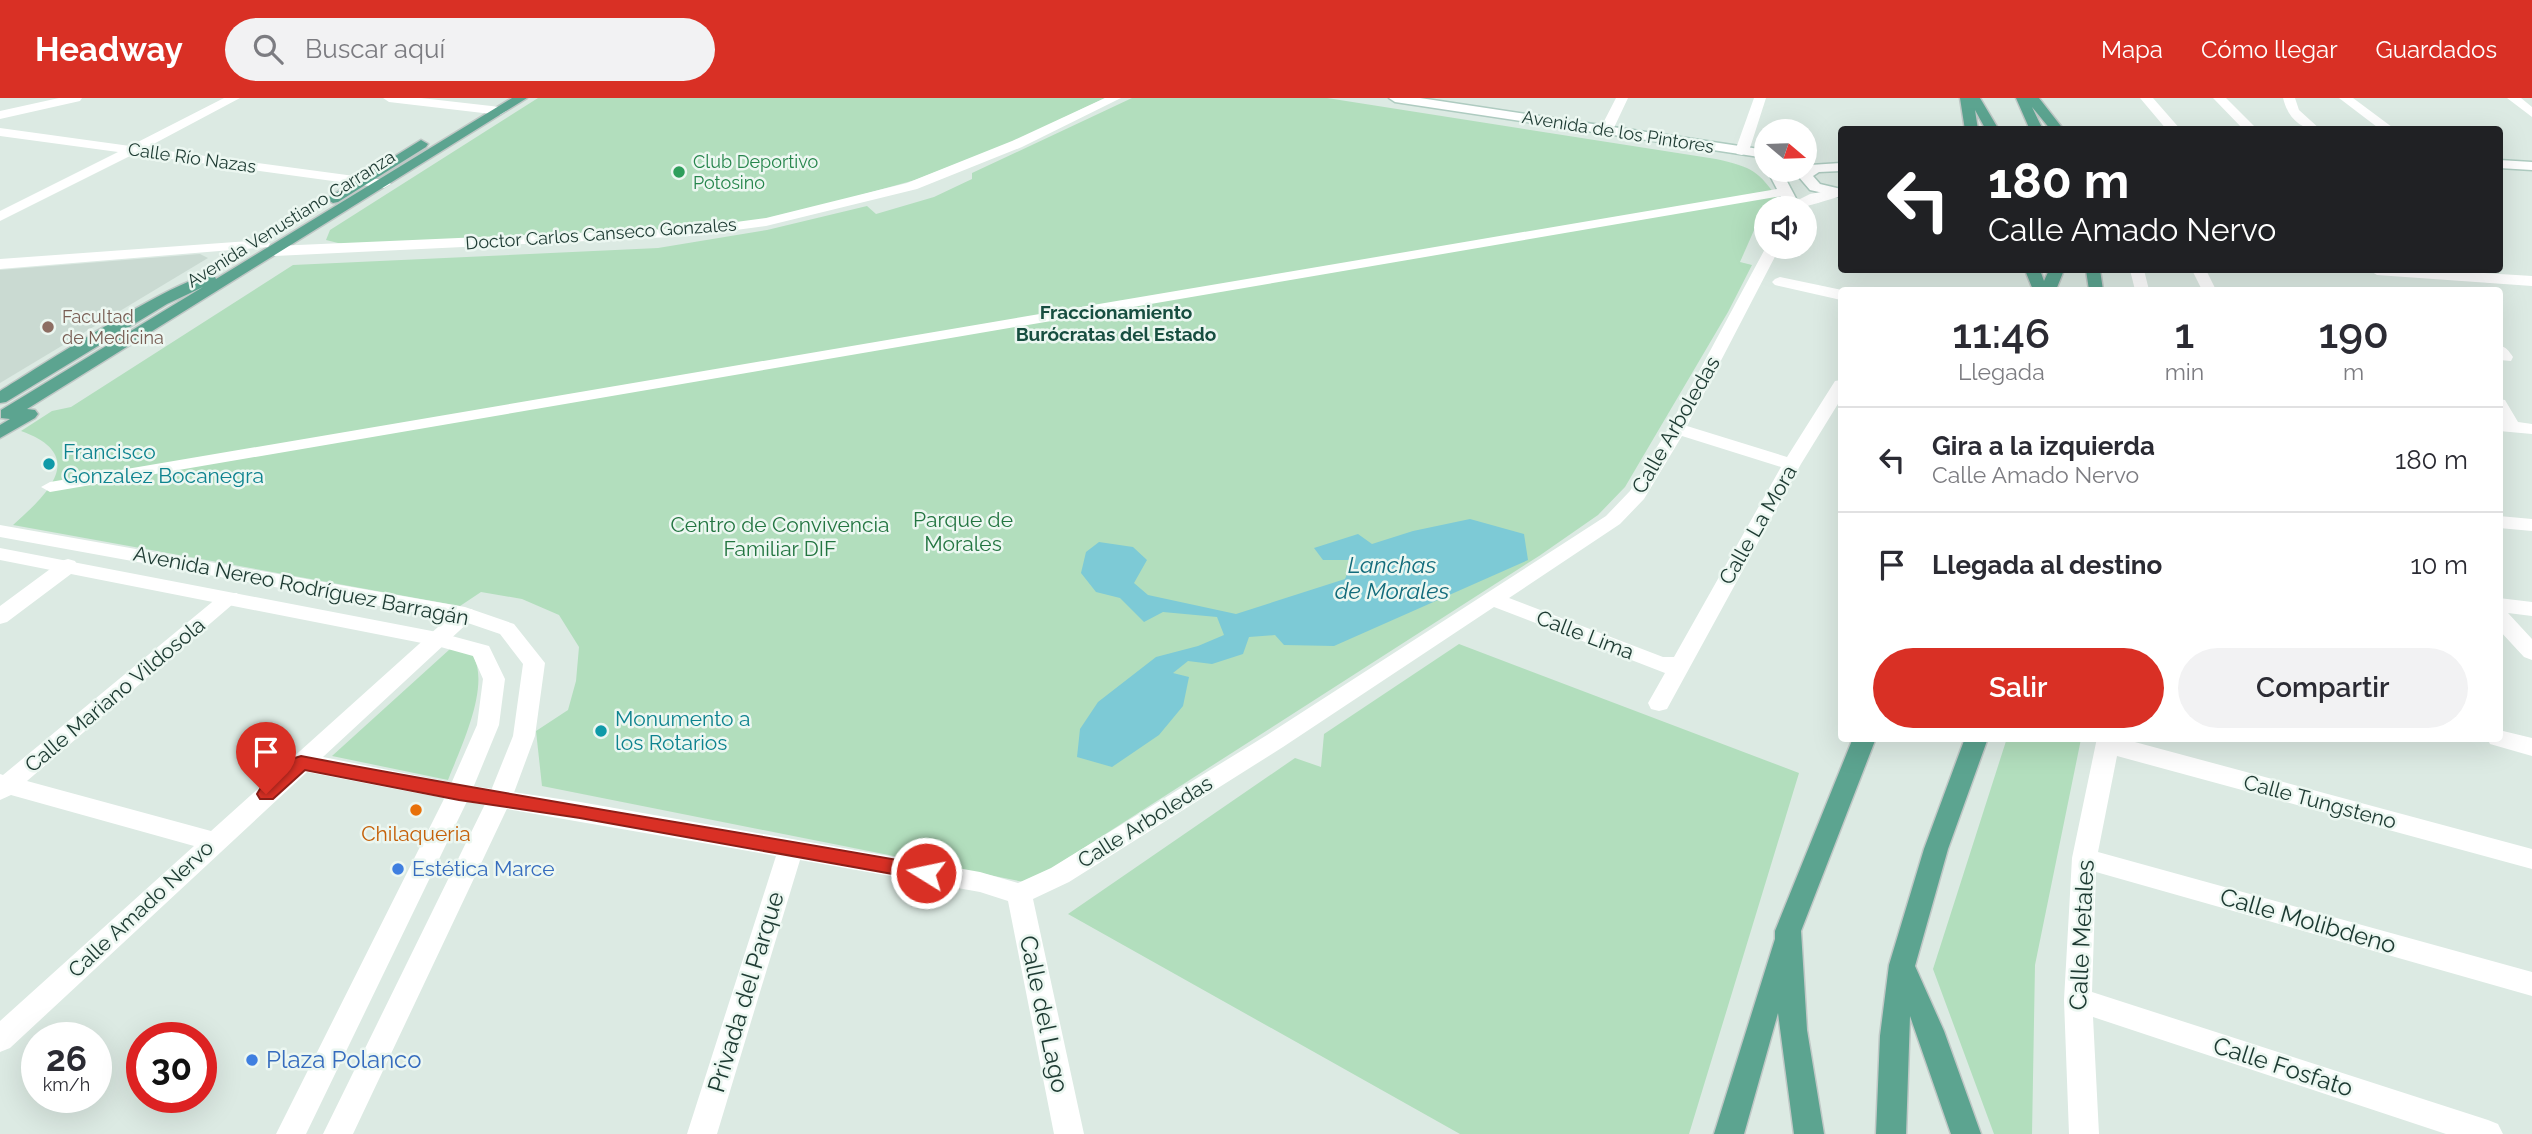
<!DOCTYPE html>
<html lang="es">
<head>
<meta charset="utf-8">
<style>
	body { margin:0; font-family:Raleway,sans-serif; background:#f2f2f3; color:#2b2b33; height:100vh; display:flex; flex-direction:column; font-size:26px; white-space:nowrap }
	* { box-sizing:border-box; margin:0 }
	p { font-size:23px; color:#7c7c81 }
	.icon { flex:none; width:38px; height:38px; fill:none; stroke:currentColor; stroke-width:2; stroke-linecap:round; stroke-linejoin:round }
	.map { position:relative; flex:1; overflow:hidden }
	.drawer { position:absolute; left:1838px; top:189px; width:665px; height:455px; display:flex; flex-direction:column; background:#fff; border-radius:7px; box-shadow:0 7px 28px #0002 }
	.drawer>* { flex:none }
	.banner { position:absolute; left:1838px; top:28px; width:665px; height:147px; border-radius:7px; box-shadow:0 7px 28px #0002; background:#202124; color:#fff; overflow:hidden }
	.needle { width:46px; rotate:109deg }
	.buttons { position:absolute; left:1754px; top:21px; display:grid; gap:14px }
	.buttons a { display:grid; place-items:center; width:63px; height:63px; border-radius:50%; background:#fff; box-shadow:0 7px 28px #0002; font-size:35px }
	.speed { position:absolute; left:21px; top:924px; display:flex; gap:14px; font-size:35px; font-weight:700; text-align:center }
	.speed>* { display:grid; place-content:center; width:91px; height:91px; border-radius:50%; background:#fff; box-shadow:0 7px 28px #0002; line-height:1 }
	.speed small { font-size:18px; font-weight:400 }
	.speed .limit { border:10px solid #d22; background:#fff; color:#111 }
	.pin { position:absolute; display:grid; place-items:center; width:60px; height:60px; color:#fff; margin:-72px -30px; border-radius:50% 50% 50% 0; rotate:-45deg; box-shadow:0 0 7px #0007 }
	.pin .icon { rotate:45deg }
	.me { position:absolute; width:77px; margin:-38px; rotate:280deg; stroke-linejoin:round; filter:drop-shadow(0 0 5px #0008) }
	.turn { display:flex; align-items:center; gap:24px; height:147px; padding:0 35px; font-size:32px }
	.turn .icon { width:91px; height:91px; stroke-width:2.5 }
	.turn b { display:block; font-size:49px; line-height:60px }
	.eta { display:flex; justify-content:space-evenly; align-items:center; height:119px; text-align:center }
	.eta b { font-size:42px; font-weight:600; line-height:49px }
	.primary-button { display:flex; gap:14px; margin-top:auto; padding:14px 35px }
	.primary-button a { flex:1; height:80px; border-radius:42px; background:#d93025; color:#fff; font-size:28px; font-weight:600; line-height:80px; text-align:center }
	.primary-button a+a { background:#f2f2f3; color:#2b2b33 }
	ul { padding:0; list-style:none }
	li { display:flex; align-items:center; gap:21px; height:105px; padding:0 35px; border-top:2px solid #e1e1e2 }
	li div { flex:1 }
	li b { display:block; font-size:26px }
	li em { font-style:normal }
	header { display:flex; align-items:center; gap:42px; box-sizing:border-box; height:98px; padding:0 35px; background:#d93025; color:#fff }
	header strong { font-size:33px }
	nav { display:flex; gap:38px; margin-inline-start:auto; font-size:24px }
	.search { width:490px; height:63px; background:#f2f2f3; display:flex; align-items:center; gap:18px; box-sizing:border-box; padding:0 24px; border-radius:38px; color:#7c7c81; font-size:26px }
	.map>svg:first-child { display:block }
</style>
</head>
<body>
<header>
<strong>Headway</strong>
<div class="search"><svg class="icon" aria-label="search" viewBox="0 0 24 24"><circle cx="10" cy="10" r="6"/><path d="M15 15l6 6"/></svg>Buscar aquí</div>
<nav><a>Mapa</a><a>Cómo llegar</a><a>Guardados</a></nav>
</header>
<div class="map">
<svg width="2532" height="1036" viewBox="0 0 2532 1036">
	<rect width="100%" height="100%" fill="#dceae3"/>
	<!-- built -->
	<path fill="#cadad2" d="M200,156L208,160L0,285V172Z"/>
	<!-- green -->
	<path fill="#b2debd" d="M538,0H1105L1015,43L915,82L792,116L741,126L667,132L342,146L326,142L330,132Z
		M1132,0H1327L1716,61C1754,70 1757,72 1780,103L1766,105L1740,164L1752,167L1728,214L1625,389L1598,417L1539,458L1029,785L542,688L536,633L568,612L576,583L579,549L559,517L522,501L481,494L460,508L13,427C49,395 88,357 21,333L52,313L71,309L293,167L658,150L767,132L867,108L876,116L934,99L972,81V75Z
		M1459,546L1799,675L1689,1036H1460L1068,816L1295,660L1321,669L1324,636Z
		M450,551L472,556C492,586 460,651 448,682L332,658Z
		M2007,640L2081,641L2035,867L2032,1036H1994L1933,871Z"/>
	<!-- water -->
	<path fill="#7dcad6" d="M1470,421L1524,436L1528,462L1334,548L1284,547L1275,537L1249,539L1243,556L1212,566L1188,563L1173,575L1189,579L1183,608L1159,637L1112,669L1077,659L1080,631L1098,604L1156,559L1198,548L1224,537L1217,519L1163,514L1144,524L1120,500L1096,494L1081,475L1086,454L1099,444L1133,449L1147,462L1134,485L1148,497L1236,516L1345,481L1353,462H1323L1314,450L1358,436L1372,446L1413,433Z"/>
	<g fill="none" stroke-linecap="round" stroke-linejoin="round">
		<!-- secondary casing -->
		<g stroke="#aecbc0" stroke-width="3">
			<path id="secondary" d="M1389,0H1420L1766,52V60L1395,4Z
				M2499,62L2532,64V72L2499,70Z
				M1841,65V73L1819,74L1813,78L1820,86L1841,91V99L1810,92L1798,78L1810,67Z
				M1767,72H1781L1800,108L1799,110H1787Z"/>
		</g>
		<!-- primary casing -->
		<g stroke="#c0c8c6" stroke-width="3">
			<path id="primary" d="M512,0H527L27,311L35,312L38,316L35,320L0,340V327L10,321L1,320V312L203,189L167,206L6,304L0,305V293C31,274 190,171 214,177L216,181Z
				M1960,0H1980L1999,32H1986L1975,12L1978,32H1965Z
				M2016,0H2039L2064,32H2051L2032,9L2043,32H2030Z
				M421,42L428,46L426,49L338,104L333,105L326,101Z
				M2025,172H2040L2044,183L2049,172H2064L2056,192H2033Z
				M2086,172H2100L2103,192H2089Z
				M1853,640H1876L1801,833L1807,932L1824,1036H1794L1778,915L1744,1036H1714L1775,841V833Z
				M1965,640H1988L1948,751L1915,868L1944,933L1981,1036H1951L1910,918L1906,1036H1876L1880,938L1889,867L1924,751Z"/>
		</g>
		<!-- pedestrian -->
		<path fill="#fff" fill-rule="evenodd" d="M1783,90L1788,91V97L50,394L41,389L50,384Z"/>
		<!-- minor -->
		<path fill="#fff" fill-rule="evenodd" d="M59,0H82L80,3L0,21V13Z
			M224,0H240L146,50L384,82L391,86L384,90L134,56L0,123V113L118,54L0,38V30L130,48Z
			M383,0H421L500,9L506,13L500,17L389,4Z
			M1616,0H1628L1611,36H1601L1599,33Z
			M1754,0H1766L1749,53L1742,57L1737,56L1735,53Z
			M2140,0H2153L2181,32H2167Z
			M2213,0H2226L2258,32H2244Z
			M2283,0H2295L2299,12L2321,32C2300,32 2288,20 2283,0Z
			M2339,0H2353L2396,32H2381Z
			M2507,0H2521L2532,9V19Z
			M1837,91L1841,92V98C1826,102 1797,114 1786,108L1810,96Z
			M263,142L268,143L270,146L268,149L0,171V161Z
			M1766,149H1780L1687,328L1787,359L1835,283L1841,282V301L1801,366L1667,611L1659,613L1651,611L1648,605L1665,575L1494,509L1283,649L1069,784L1033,801L1084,1036H1054L1008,803L980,794L800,762L717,1036H687L776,758C620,730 463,705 307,674L10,950L0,954V923L194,748L11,697L0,702V676L3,677L223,495H237L240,500L27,683L211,733L458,511H472L475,516L472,521L323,659L459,686L580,704L980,774L1018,785L1051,770L1267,637L1606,418L1630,393L1668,331ZM1682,338L1781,369L1674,559H1663L1509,500L1620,426L1644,401Z
			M2130,172H2144L2149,192H2135Z
			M2192,172H2206L2216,192H2202Z
			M2369,172H2435L2532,178V188L2377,177Z
			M1780,179L1842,192L1841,202L1775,187L1772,184L1775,181Z
			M2499,247C2506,249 2509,253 2513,259L2511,263L2499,262Z
			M2499,301L2505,302L2518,324L2532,326V336L2499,333Z
			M2499,418L2532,421V433L2499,430Z
			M68,461L75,463L78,468L75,473L7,524L0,526V508L61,463Z
			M2499,500L2532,504V518L2508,515L2532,541V562L2524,559L2499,532Z
			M2499,632L2532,640V658L2490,646L2487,640H2499Z
			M2097,640H2120L2532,751V771L2117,658L2098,754L2532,874V898L2096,774L2092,894L2488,1022L2498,1026L2503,1036H2446L2093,919L2099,1036H2069L2064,902L2072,760Z"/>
		<!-- tertiary -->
		<path fill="#fff" fill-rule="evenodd" d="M1105,0H1121L1022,49L917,91L766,128L691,138L275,158L267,153L275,148L691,130L766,120L907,85L1012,43Z
			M0,427L465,509L514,526L545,565L535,638L512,700L353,1036H323L488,700L513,638L523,566L500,536L462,523L0,439Z
			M0,450L437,534L489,548L505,581L499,627L471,695L306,1036H276L447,695L477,627L483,581L473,558L437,548L0,462Z"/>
		<!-- secondary -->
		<use href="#secondary" fill="#fff" fill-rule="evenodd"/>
		<!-- primary -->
		<use href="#primary" fill="#5ca490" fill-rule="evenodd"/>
	</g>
	<!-- route -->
	<path fill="#d93025" stroke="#8d1f18" stroke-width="2" d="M301,658C509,698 718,730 926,767L932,769L935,775L932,780L926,782L580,720L459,702L305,672L273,701H260L257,696L260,691L295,660Z"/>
	<!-- markers -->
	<circle fill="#2e9e5b" stroke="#ecf7f1" stroke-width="2.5" cx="679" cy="74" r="7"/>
	<circle fill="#8d6e63" stroke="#ecf7f1" stroke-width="2.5" cx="48" cy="229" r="7"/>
	<g fill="#0f9aa8" stroke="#ecf7f1" stroke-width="2.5">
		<circle cx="49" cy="366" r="7"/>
		<circle cx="601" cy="633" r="7"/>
	</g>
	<circle fill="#e8710a" stroke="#ecf7f1" stroke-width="2.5" cx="416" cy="712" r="7"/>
	<g fill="#3f7fe0" stroke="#ecf7f1" stroke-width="2.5">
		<circle cx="398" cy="771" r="7"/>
		<circle cx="252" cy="962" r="7"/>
	</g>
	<g text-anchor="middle" stroke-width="5" stroke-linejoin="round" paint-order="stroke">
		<!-- far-street labels -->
		<g font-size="18" fill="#1d3a32" stroke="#ecf7f1">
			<text transform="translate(1618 34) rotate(9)" y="6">Avenida de los Pintores</text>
			<text transform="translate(192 60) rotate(8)" y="6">Calle Río Nazas</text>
			<text transform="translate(291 121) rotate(-32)" y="6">Avenida Venustiano Carranza</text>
			<text transform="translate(601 136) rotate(-4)" y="6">Doctor Carlos Canseco Gonzales</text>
		</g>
		<!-- far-leisure labels -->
		<g font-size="18" fill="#27864d" stroke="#ecf7f1" text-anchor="start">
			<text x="693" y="70">Club Deportivo<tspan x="693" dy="21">Potosino</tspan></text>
		</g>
		<!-- far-education labels -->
		<g font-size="18" fill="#785e54" stroke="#ecf7f1" text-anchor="start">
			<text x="62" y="225">Facultad<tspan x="62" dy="21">de Medicina</tspan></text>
		</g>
		<!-- far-neighbourhood labels -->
		<g font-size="19" font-weight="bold" fill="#174e40" stroke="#ecf7f1">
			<text x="1116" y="221">Fraccionamiento<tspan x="1116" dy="22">Burócratas del Estado</tspan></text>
		</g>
		<!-- street labels -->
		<g font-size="21" fill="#1d3a32" stroke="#ecf7f1">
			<text transform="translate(1676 327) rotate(-60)" y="7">Calle Arboledas</text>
			<text transform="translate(1758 427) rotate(-60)" y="7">Calle La Mora</text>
			<text transform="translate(301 488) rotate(11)" y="7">Avenida Nereo Rodríguez Barragán</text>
			<text transform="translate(1585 537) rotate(21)" y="7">Calle Lima</text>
			<text transform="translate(115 597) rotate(-40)" y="7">Calle Mariano Vildosola</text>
			<text transform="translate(2320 704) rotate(15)" y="7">Calle Tungsteno</text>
			<text transform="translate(1145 724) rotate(-32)" y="7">Calle Arboledas</text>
			<text transform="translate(141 811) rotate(-43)" y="7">Calle Amado Nervo</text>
		</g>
		<!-- culture labels -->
		<g font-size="21" fill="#0d838f" stroke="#ecf7f1" text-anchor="start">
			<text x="63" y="361">Francisco<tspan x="63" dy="24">Gonzalez Bocanegra</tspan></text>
			<text x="615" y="628">Monumento a<tspan x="615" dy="24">los Rotarios</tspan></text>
		</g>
		<!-- park labels -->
		<g font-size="21" fill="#237541" stroke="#ecf7f1">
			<text x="963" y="429">Parque de<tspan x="963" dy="24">Morales</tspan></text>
			<text x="780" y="434">Centro de Convivencia<tspan x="780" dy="24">Familiar DIF</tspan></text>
		</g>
		<!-- food labels -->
		<g font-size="21" fill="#c56008" stroke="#ecf7f1">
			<text x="416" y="743">Chilaqueria</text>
		</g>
		<!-- shop labels -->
		<g font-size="21" fill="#366cbe" stroke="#ecf7f1" text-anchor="start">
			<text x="412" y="778">Estética Marce</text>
		</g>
		<!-- water labels -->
		<g font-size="23" font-style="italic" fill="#126b7b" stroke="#ecf7f1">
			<text x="1392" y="475">Lanchas<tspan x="1392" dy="26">de Morales</tspan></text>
		</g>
		<!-- near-street labels -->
		<g font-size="24" fill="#1d3a32" stroke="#ecf7f1">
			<text transform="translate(2308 823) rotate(16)" y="8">Calle Molibdeno</text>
			<text transform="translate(2082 837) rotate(-87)" y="8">Calle Metales</text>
			<text transform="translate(746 894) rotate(-73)" y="8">Privada del Parque</text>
			<text transform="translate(1044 916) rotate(78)" y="8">Calle del Lago</text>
			<text transform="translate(2283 969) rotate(18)" y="8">Calle Fosfato</text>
		</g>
		<!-- near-shop labels -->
		<g font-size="24" fill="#366cbe" stroke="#ecf7f1" text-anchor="start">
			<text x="266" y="970">Plaza Polanco</text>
		</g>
	</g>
</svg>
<div class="buttons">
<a><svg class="needle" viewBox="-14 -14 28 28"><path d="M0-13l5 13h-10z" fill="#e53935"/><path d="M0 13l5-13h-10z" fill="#7c7c81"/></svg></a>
<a><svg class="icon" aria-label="sound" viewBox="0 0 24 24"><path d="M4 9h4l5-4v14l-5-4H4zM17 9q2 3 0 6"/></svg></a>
</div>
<div class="speed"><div>26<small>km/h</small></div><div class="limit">30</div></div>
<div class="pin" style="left:266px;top:696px;background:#d93025"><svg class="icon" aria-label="arrive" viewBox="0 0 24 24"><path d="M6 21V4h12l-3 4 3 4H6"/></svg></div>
<svg class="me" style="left:926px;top:775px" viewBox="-20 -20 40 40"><circle r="17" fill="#d93025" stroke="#fff" stroke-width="3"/><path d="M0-11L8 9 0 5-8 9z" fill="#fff"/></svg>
<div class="banner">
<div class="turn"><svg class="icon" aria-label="left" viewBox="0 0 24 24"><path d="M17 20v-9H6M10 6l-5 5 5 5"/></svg><div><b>180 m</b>Calle Amado Nervo</div></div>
</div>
<section class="drawer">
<div class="eta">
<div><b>11:46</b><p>Llegada</p></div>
<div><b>1</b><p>min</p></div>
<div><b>190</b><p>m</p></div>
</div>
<ul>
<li><svg class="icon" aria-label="left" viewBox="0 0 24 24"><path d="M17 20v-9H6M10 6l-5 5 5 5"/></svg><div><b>Gira a la izquierda</b><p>Calle Amado Nervo</p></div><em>180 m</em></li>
<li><svg class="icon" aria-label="arrive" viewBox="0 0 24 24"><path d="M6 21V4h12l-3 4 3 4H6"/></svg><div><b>Llegada al destino</b></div><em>10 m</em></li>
</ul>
<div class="primary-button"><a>Salir</a><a>Compartir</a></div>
</section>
</div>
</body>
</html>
